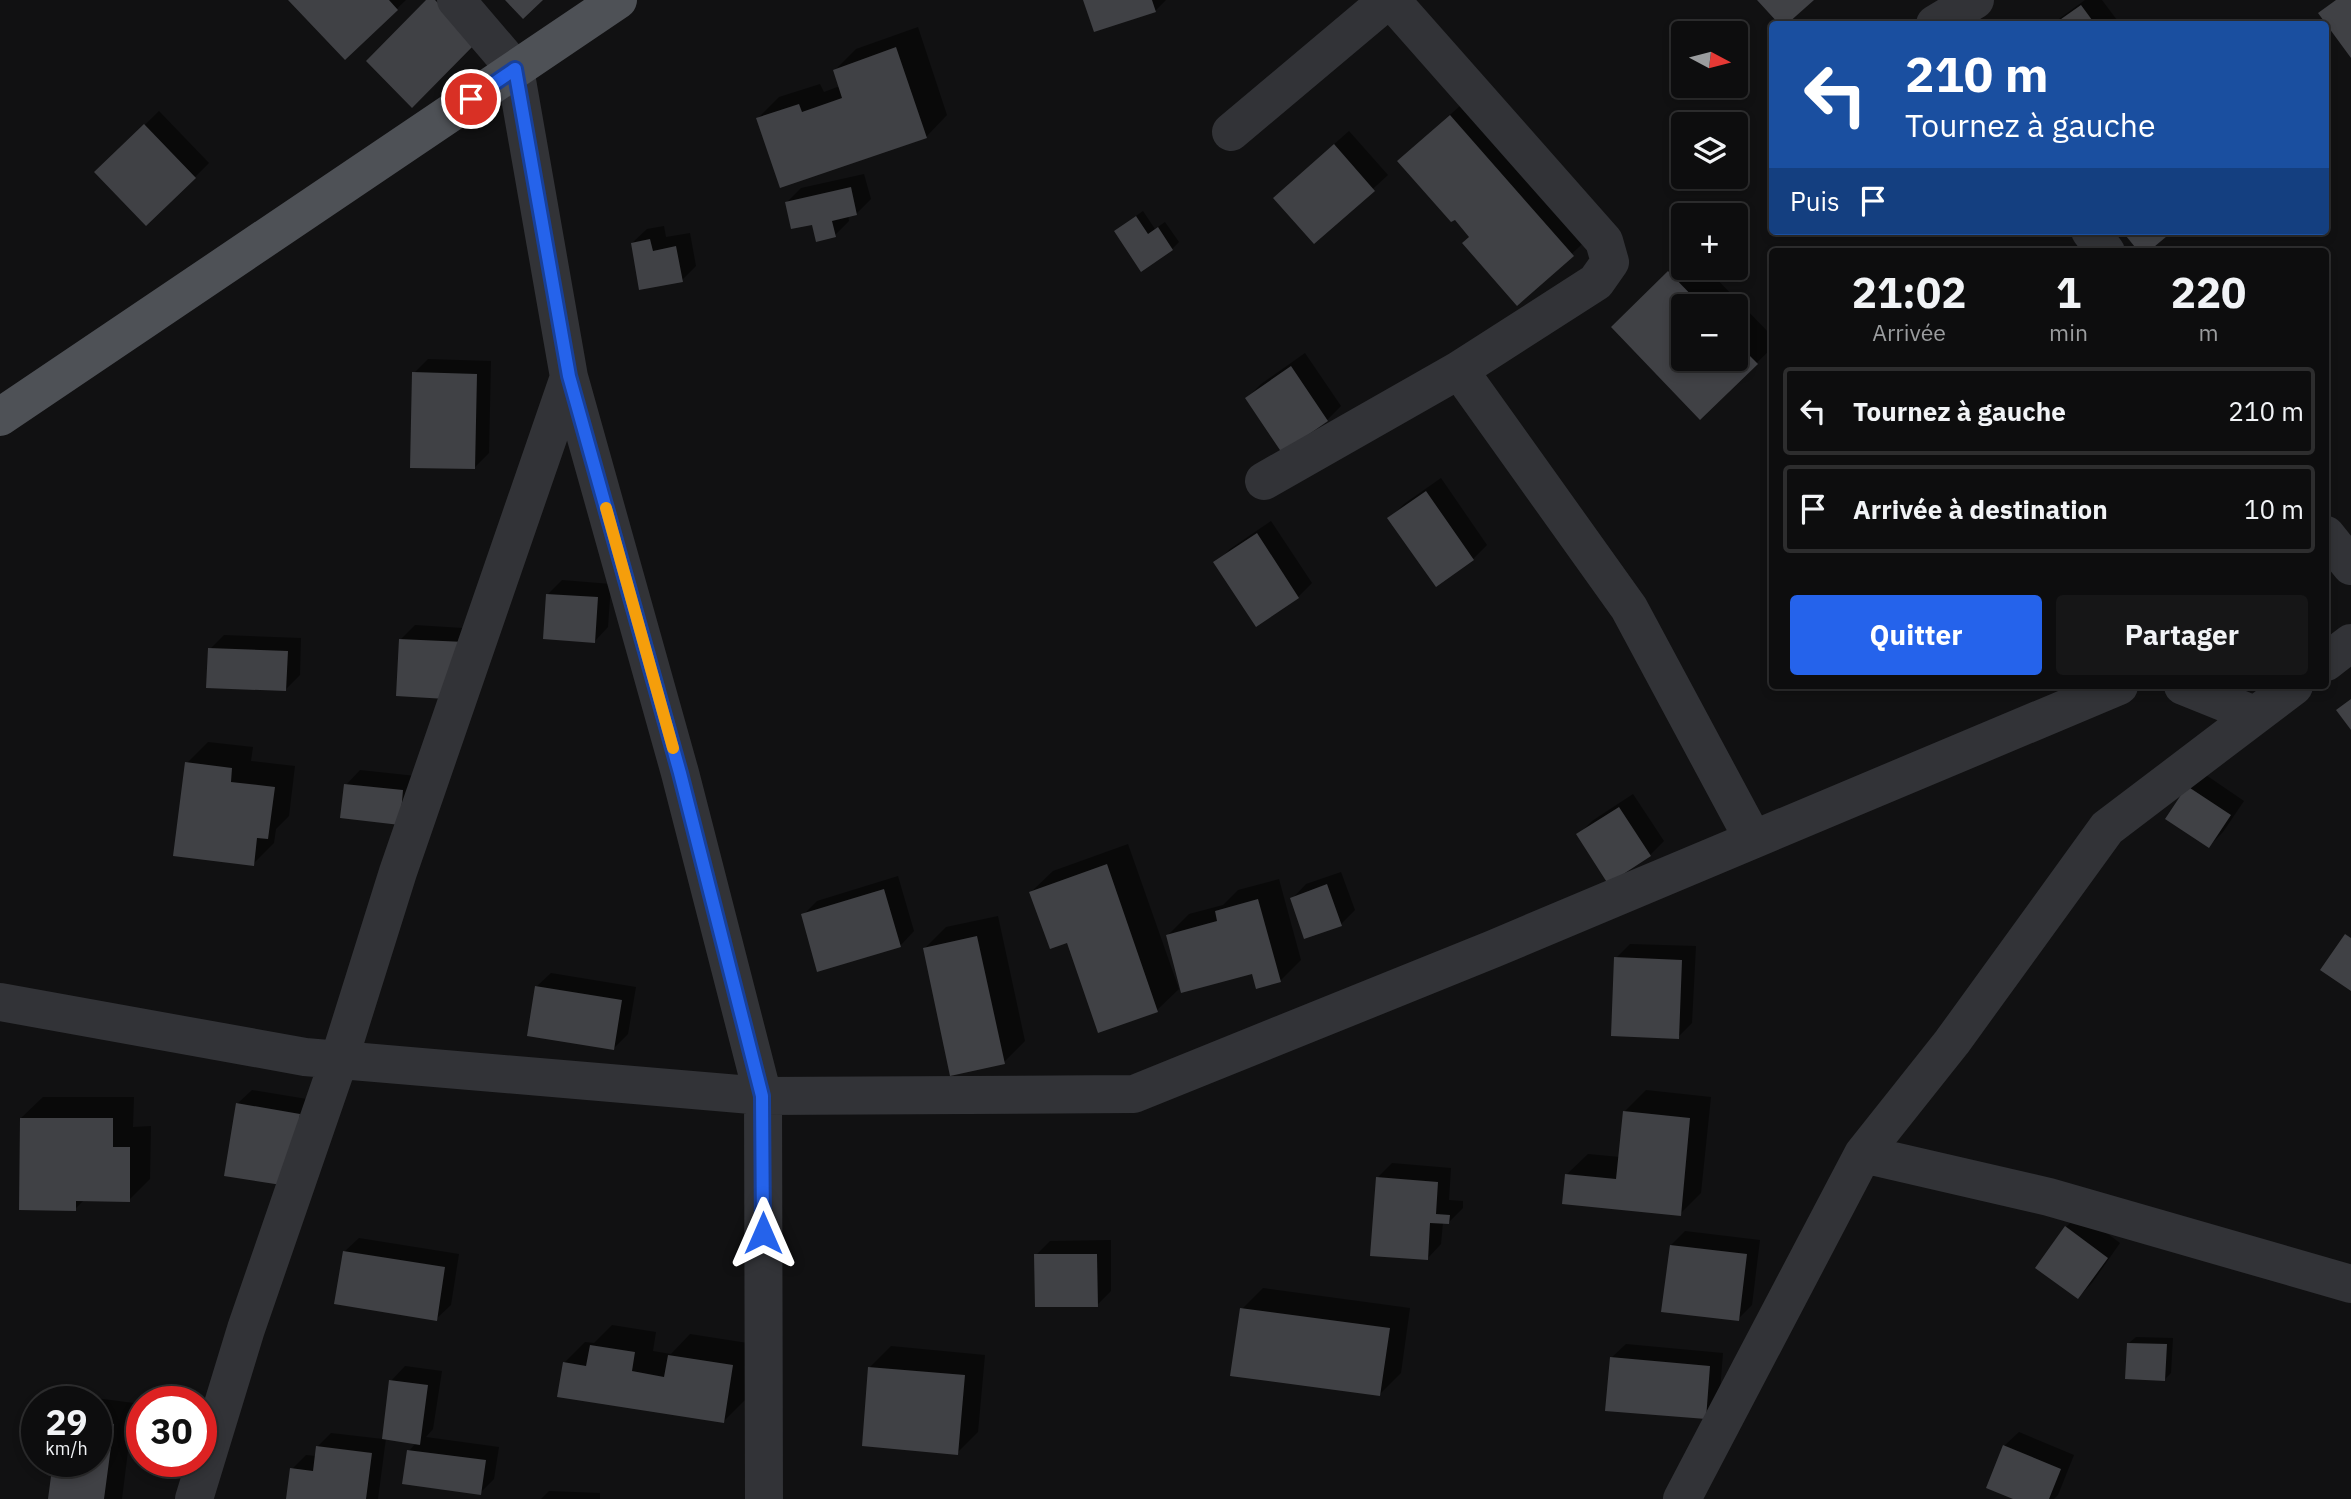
<!DOCTYPE html>
<html lang="fr">
<head>
<meta charset="utf-8">
<style>
	body { margin:0; font-family:"IBM Plex Sans",sans-serif; background:#161617; color:#f1f3f6; height:100vh; display:flex; flex-direction:column; font-size:26px; white-space:nowrap }
	* { box-sizing:border-box; margin:0 }
	p { font-size:23px; color:#9a9c9e }
	.icon { flex:none; width:38px; height:38px; fill:none; stroke:currentColor; stroke-width:2; stroke-linecap:round; stroke-linejoin:round }
	.map { position:relative; flex:1; overflow:hidden }
	.side { position:absolute; left:1769px; top:248px; width:560px; height:441px; display:flex; flex-direction:column; background:#0d0d0e; border-radius:7px; box-shadow:0 4px 10px #0003,0 0 0 2px #2d2d2e }
	.side>* { flex:none }
	.banner { position:absolute; left:1769px; top:21px; width:560px; height:214px; border-radius:7px; box-shadow:0 4px 10px #0003,0 0 0 2px #2d2d2e; background:#1a4fa0; color:#fff; overflow:hidden }
	.needle { width:46px; rotate:97deg }
	.controls { position:absolute; left:1671px; top:21px; display:grid; gap:14px }
	.controls a { display:grid; place-items:center; width:77px; height:77px; border-radius:7px; background:#0d0d0e; box-shadow:0 4px 10px #0003,0 0 0 2px #2d2d2e; font-size:35px }
	.speed { position:absolute; left:21px; top:1386px; display:flex; gap:14px; font-size:35px; font-weight:700; text-align:center }
	.speed>* { display:grid; place-content:center; width:91px; height:91px; border-radius:50%; background:#0d0d0e; box-shadow:0 4px 10px #0003,0 0 0 2px #2d2d2e; line-height:1 }
	.speed small { font-size:18px; font-weight:400 }
	.speed .limit { border:10px solid #d22; background:#fff; color:#111 }
	.pin { position:absolute; display:grid; place-items:center; width:60px; height:60px; color:#fff; margin:-30px; border:4px solid #fff; border-radius:50%; box-shadow:0 2px 7px #0007 }
	.me { position:absolute; width:77px; margin:-38px; rotate:0deg; stroke-linejoin:round; filter:drop-shadow(0 0 5px #0008) }
	.turn { display:flex; align-items:center; gap:24px; height:147px; padding:0 21px; font-size:32px }
	.turn .icon { width:91px; height:91px; stroke-width:2.5 }
	.turn b { display:block; font-size:49px; line-height:60px }
	.then { display:flex; align-items:center; height:66px; padding:0 21px; background:#0003; gap:14px; font-size:26px }
	.eta { display:flex; justify-content:space-evenly; align-items:center; height:119px; text-align:center }
	.eta b { font-size:42px; font-weight:700; line-height:49px }
	.action { display:flex; gap:14px; margin-top:auto; padding:14px 21px }
	.action a { flex:1; height:80px; border-radius:7px; background:#2563eb; color:#fff; font-size:28px; font-weight:700; line-height:80px; text-align:center }
	.action a+a { background:#161617; color:#f1f3f6 }
	ul { padding:0; list-style:none }
	li { display:flex; align-items:center; gap:21px; height:88px; margin:0 14px 10px; padding:0 7px; border:4px solid #2d2d2e; border-radius:7px }
	li div { flex:1 }
	li b { display:block; font-size:26px }
	li em { font-style:normal }
	.map>svg:first-child { display:block }
</style>
</head>
<body>
<div class="map">
<svg width="2351" height="1499" viewBox="0 0 2351 1499">
	<rect width="100%" height="100%" fill="#111112"/>
	<!-- shadow -->
	<path fill="#0007" fill-rule="evenodd" d="M291,0H406L345,58Z
		M1085,0H1166L1155,11Z
		M2085,0H2102L2120,24H2052Z
		M918,27L947,115L926,137L758,118L779,97L820,84L824,92L840,86L835,70L856,49Z
		M1472,95L1594,233L1518,304L1471,237L1421,141Z
		M159,111L209,163L195,177L97,172Z
		M1349,131L1388,175L1315,242L1289,184Z
		M864,174L871,199L856,214L848,215L849,221L835,235L787,202L801,188Z
		M1143,211L1155,229L1165,222L1179,242L1172,249L1123,225Z
		M664,226L666,237L690,233L696,266L682,280L632,243L647,229Z
		M1684,258V268H1706L1773,337V347L1700,418L1613,327ZM1684,306H1736V359H1684Z
		M1305,353L1341,406L1327,420L1282,450L1247,398L1261,384Z
		M428,359L491,361L489,453L474,468L414,373Z
		M1441,478L1487,545L1473,559L1390,518L1404,504Z
		M1271,521L1312,583L1298,597L1216,563L1230,549Z
		M562,580L611,584L608,627L594,642L548,594Z
		M415,625L479,629L460,678L401,639Z
		M224,635L301,638L300,675L286,689L210,649Z
		M208,742L253,747L251,761L295,766L289,816L276,829L274,843L253,864L187,763Z
		M360,770L416,776L399,823L346,785Z
		M2203,773L2244,801L2223,832L2209,846L2189,788Z
		M1633,794L1664,841L1650,855L1578,835L1592,821Z
		M1128,844L1179,989L1157,1010L1068,941L1031,892L1053,871Z
		M1341,872L1355,910L1341,924L1292,899L1306,884Z
		M898,876L914,931L900,946L803,915L817,901Z
		M1279,879L1301,960L1280,981L1168,935L1189,914L1223,905L1238,890Z
		M998,916L1025,1041L1004,1062L925,948L946,927Z
		M1630,944L1696,946L1692,1023L1678,1037L1616,958Z
		M551,973L636,987L628,1034L614,1048L536,987Z
		M252,1090L313,1100L301,1170L237,1104Z
		M1646,1090L1711,1097L1701,1193L1680,1214L1566,1175L1588,1154L1620,1157L1625,1111Z
		M43,1097H134L133,1127L151,1126L150,1179L129,1200H84L75,1209L21,1118Z
		M1392,1163L1451,1168L1449,1200L1463,1201V1208L1449,1222H1443L1441,1244L1427,1259L1378,1177Z
		M2080,1213L2120,1243L2092,1283L2078,1297L2066,1227Z
		M1685,1231L1760,1240L1752,1305L1738,1319L1671,1245Z
		M359,1238L459,1254L451,1305L436,1319L344,1252Z
		M1111,1240V1291L1097,1305L1036,1255L1050,1241Z
		M1263,1288L1410,1308L1401,1373L1380,1394L1242,1309Z
		M612,1325L656,1332L653,1351L671,1354L690,1334L754,1344L745,1400L724,1421L564,1363L585,1342L594,1343Z
		M2136,1337L2173,1338L2171,1373L2165,1379L2129,1343Z
		M1626,1344L1723,1353L1719,1404L1705,1418L1611,1358Z
		M891,1346L985,1355L978,1432L957,1453L870,1367Z
		M405,1366L442,1371L433,1429L426,1437L499,1447L494,1479L480,1493L409,1451L416,1443L386,1438L378,1499H288L292,1469L306,1455L316,1456L317,1447L331,1433L383,1439L391,1381Z
		M65,1394L134,1403L122,1499H50L96,1461V1402H57Z
		M2019,1432L2074,1455L2058,1495L2054,1499H2017L2004,1446Z
		M549,1491L600,1493V1499H541Z"/>
	<!-- building -->
	<path fill="#404145" d="M288,0H389L398,10L345,60Z
		M426,0H435L476,43L412,108L366,61Z
		M505,0H543L523,19Z
		M1083,0H1152L1156,12L1094,32Z
		M1757,0H1814L1787,24H1779Z
		M2336,0H2351V58L2318,13Z
		M2081,5L2095,24H2054Z
		M896,47L927,138L780,188L756,118L799,104L802,112L842,98L833,70Z
		M1450,115L1574,256L1517,306L1462,243L1469,237L1455,220L1451,222L1397,161Z
		M144,124L196,178L146,226L94,172Z
		M1334,144L1375,191L1314,244L1273,198Z
		M851,187L857,215L832,221L836,237L816,242L812,225L791,229L785,202Z
		M1136,216L1148,234L1158,227L1173,250L1141,272L1114,231Z
		M2122,231H2173L2148,252H2139Z
		M650,239L653,251L676,246L683,282L639,290L631,243Z
		M1668,271L1702,306H1684V359H1736V342L1758,364L1700,420L1611,327Z
		M1291,366L1328,421L1282,453L1245,398Z
		M412,372L477,374L475,469L410,468Z
		M1426,491L1474,560L1436,587L1387,518Z
		M1257,533L1299,598L1256,627L1213,562Z
		M546,594L598,597L595,643L543,639Z
		M399,639L465,642L446,699L396,696Z
		M208,648L288,651L286,691L206,688Z
		M2351,699V730L2336,710Z
		M185,762L232,768L231,782L275,787L268,839L257,838L254,866L173,856Z
		M344,784L403,790L400,825L340,818Z
		M2187,786L2231,815L2209,848L2165,819Z
		M1619,807L1651,856L1608,884L1576,834Z
		M1107,864L1158,1012L1098,1033L1067,943L1050,949L1029,892Z
		M1327,884L1342,926L1304,939L1290,898Z
		M884,889L901,947L817,972L801,914Z
		M1258,899L1281,982L1256,989L1252,974L1181,993L1166,935L1217,921L1215,911Z
		M2345,934L2351,938V991L2320,970Z
		M977,936L1005,1064L950,1076L923,948Z
		M1614,957L1682,960L1679,1039L1611,1036Z
		M535,986L622,1000L614,1050L527,1036Z
		M236,1103L300,1114L288,1186L224,1176Z
		M1623,1111L1690,1118L1681,1216L1562,1204L1565,1174L1616,1179Z
		M20,1118H113V1147H130V1202L76,1201V1211L19,1210Z
		M1376,1177L1438,1182L1436,1214L1450,1215L1449,1224L1430,1223L1428,1260L1370,1256Z
		M2065,1226L2108,1258L2078,1299L2035,1268Z
		M1670,1245L1747,1254L1739,1321L1661,1312Z
		M343,1251L445,1267L437,1321L334,1304Z
		M1034,1254H1097L1098,1307H1035Z
		M1240,1308L1390,1328L1380,1396L1230,1376Z
		M2127,1343L2167,1344L2165,1381L2125,1379Z
		M590,1345L635,1352L632,1371L664,1377L668,1355L733,1365L724,1423L557,1397L563,1362L586,1366Z
		M1610,1357L1710,1366L1706,1419L1605,1411Z
		M868,1367L965,1375L958,1455L862,1446Z
		M389,1380L428,1385L420,1445L382,1439Z
		M96,1422L114,1424L104,1499H48L53,1461H96Z
		M2003,1445L2061,1469L2049,1499H2013L1986,1488Z
		M316,1446L372,1453L366,1499H286L290,1468L313,1471Z
		M407,1450L486,1460L481,1495L402,1484Z"/>
	<g fill="none" stroke-linecap="round" stroke-linejoin="round">
		<!-- minor -->
		<path stroke="#323337" stroke-width="38" d="M456,0L515,69L569,377L680,773L763,1096L764,1499
			M1935,24L1975,0
			M1231,132L1388,0
			M2090,231L2106,252
			M1459,370L1629,608L1753,839
			M1264,481L1459,370L1596,282L1610,262L1604,241L1391,0
			M2326,535L2351,566
			M2326,662L2351,643
			M2183,686L2255,715
			M0,1002L305,1057L763,1096L1134,1094L1493,949L2119,686
			M1863,1154L2049,1197L2351,1284
			M194,1499L246,1329L339,1060L398,872L569,377
			M1682,1499L1863,1154L1952,1042L2107,828L2294,686"/>
		<!-- major -->
		<path stroke="#4e5156" stroke-width="38" d="M0,417L618,0"/>
	</g>
	<g fill="none" stroke-linecap="round" stroke-linejoin="round">
		<!-- route casing -->
		<g stroke="#184099" stroke-width="18">
			<path id="route" d="M471,99L515,69L569,376L680,773L762,1096L763,1233"/>
		</g>
		<!-- route -->
		<use href="#route" stroke="#2563eb" stroke-width="12"/>
		<!-- slow -->
		<path stroke="#f59e0b" stroke-width="12" d="M606,508L673,748"/>
	</g>
</svg>
<div class="controls">
<a><svg class="needle" viewBox="-14 -14 28 28"><path d="M0-13l5 13h-10z" fill="#e53935"/><path d="M0 13l5-13h-10z" fill="#9a9c9e"/></svg></a>
<a><svg class="icon" aria-label="layers" viewBox="0 0 24 24"><path d="M12 4l9 5-9 5-9-5zM3 14l9 5 9-5"/></svg></a>
<a>+</a>
<a>−</a>
</div>
<div class="speed"><div>29<small>km/h</small></div><div class="limit">30</div></div>
<div class="pin" style="left:471px;top:99px;background:#d93025"><svg class="icon" aria-label="arrive" viewBox="0 0 24 24"><path d="M6 21V4h12l-3 4 3 4H6"/></svg></div>
<svg class="me" style="left:763px;top:1233px" viewBox="-20 -20 40 40"><path d="M0-17L14 15 0 8-14 15z" fill="#2563eb" stroke="#fff" stroke-width="4"/></svg>
<div class="banner">
<div class="turn"><svg class="icon" aria-label="left" viewBox="0 0 24 24"><path d="M17 20v-9H6M10 6l-5 5 5 5"/></svg><div><b>210 m</b>Tournez à gauche</div></div>
<div class="then">Puis<svg class="icon" aria-label="arrive" viewBox="0 0 24 24"><path d="M6 21V4h12l-3 4 3 4H6"/></svg></div>
</div>
<section class="side">
<div class="eta">
<div><b>21:02</b><p>Arrivée</p></div>
<div><b>1</b><p>min</p></div>
<div><b>220</b><p>m</p></div>
</div>
<ul>
<li><svg class="icon" aria-label="left" viewBox="0 0 24 24"><path d="M17 20v-9H6M10 6l-5 5 5 5"/></svg><div><b>Tournez à gauche</b></div><em>210 m</em></li>
<li><svg class="icon" aria-label="arrive" viewBox="0 0 24 24"><path d="M6 21V4h12l-3 4 3 4H6"/></svg><div><b>Arrivée à destination</b></div><em>10 m</em></li>
</ul>
<div class="action"><a>Quitter</a><a>Partager</a></div>
</section>
</div>
</body>
</html>
